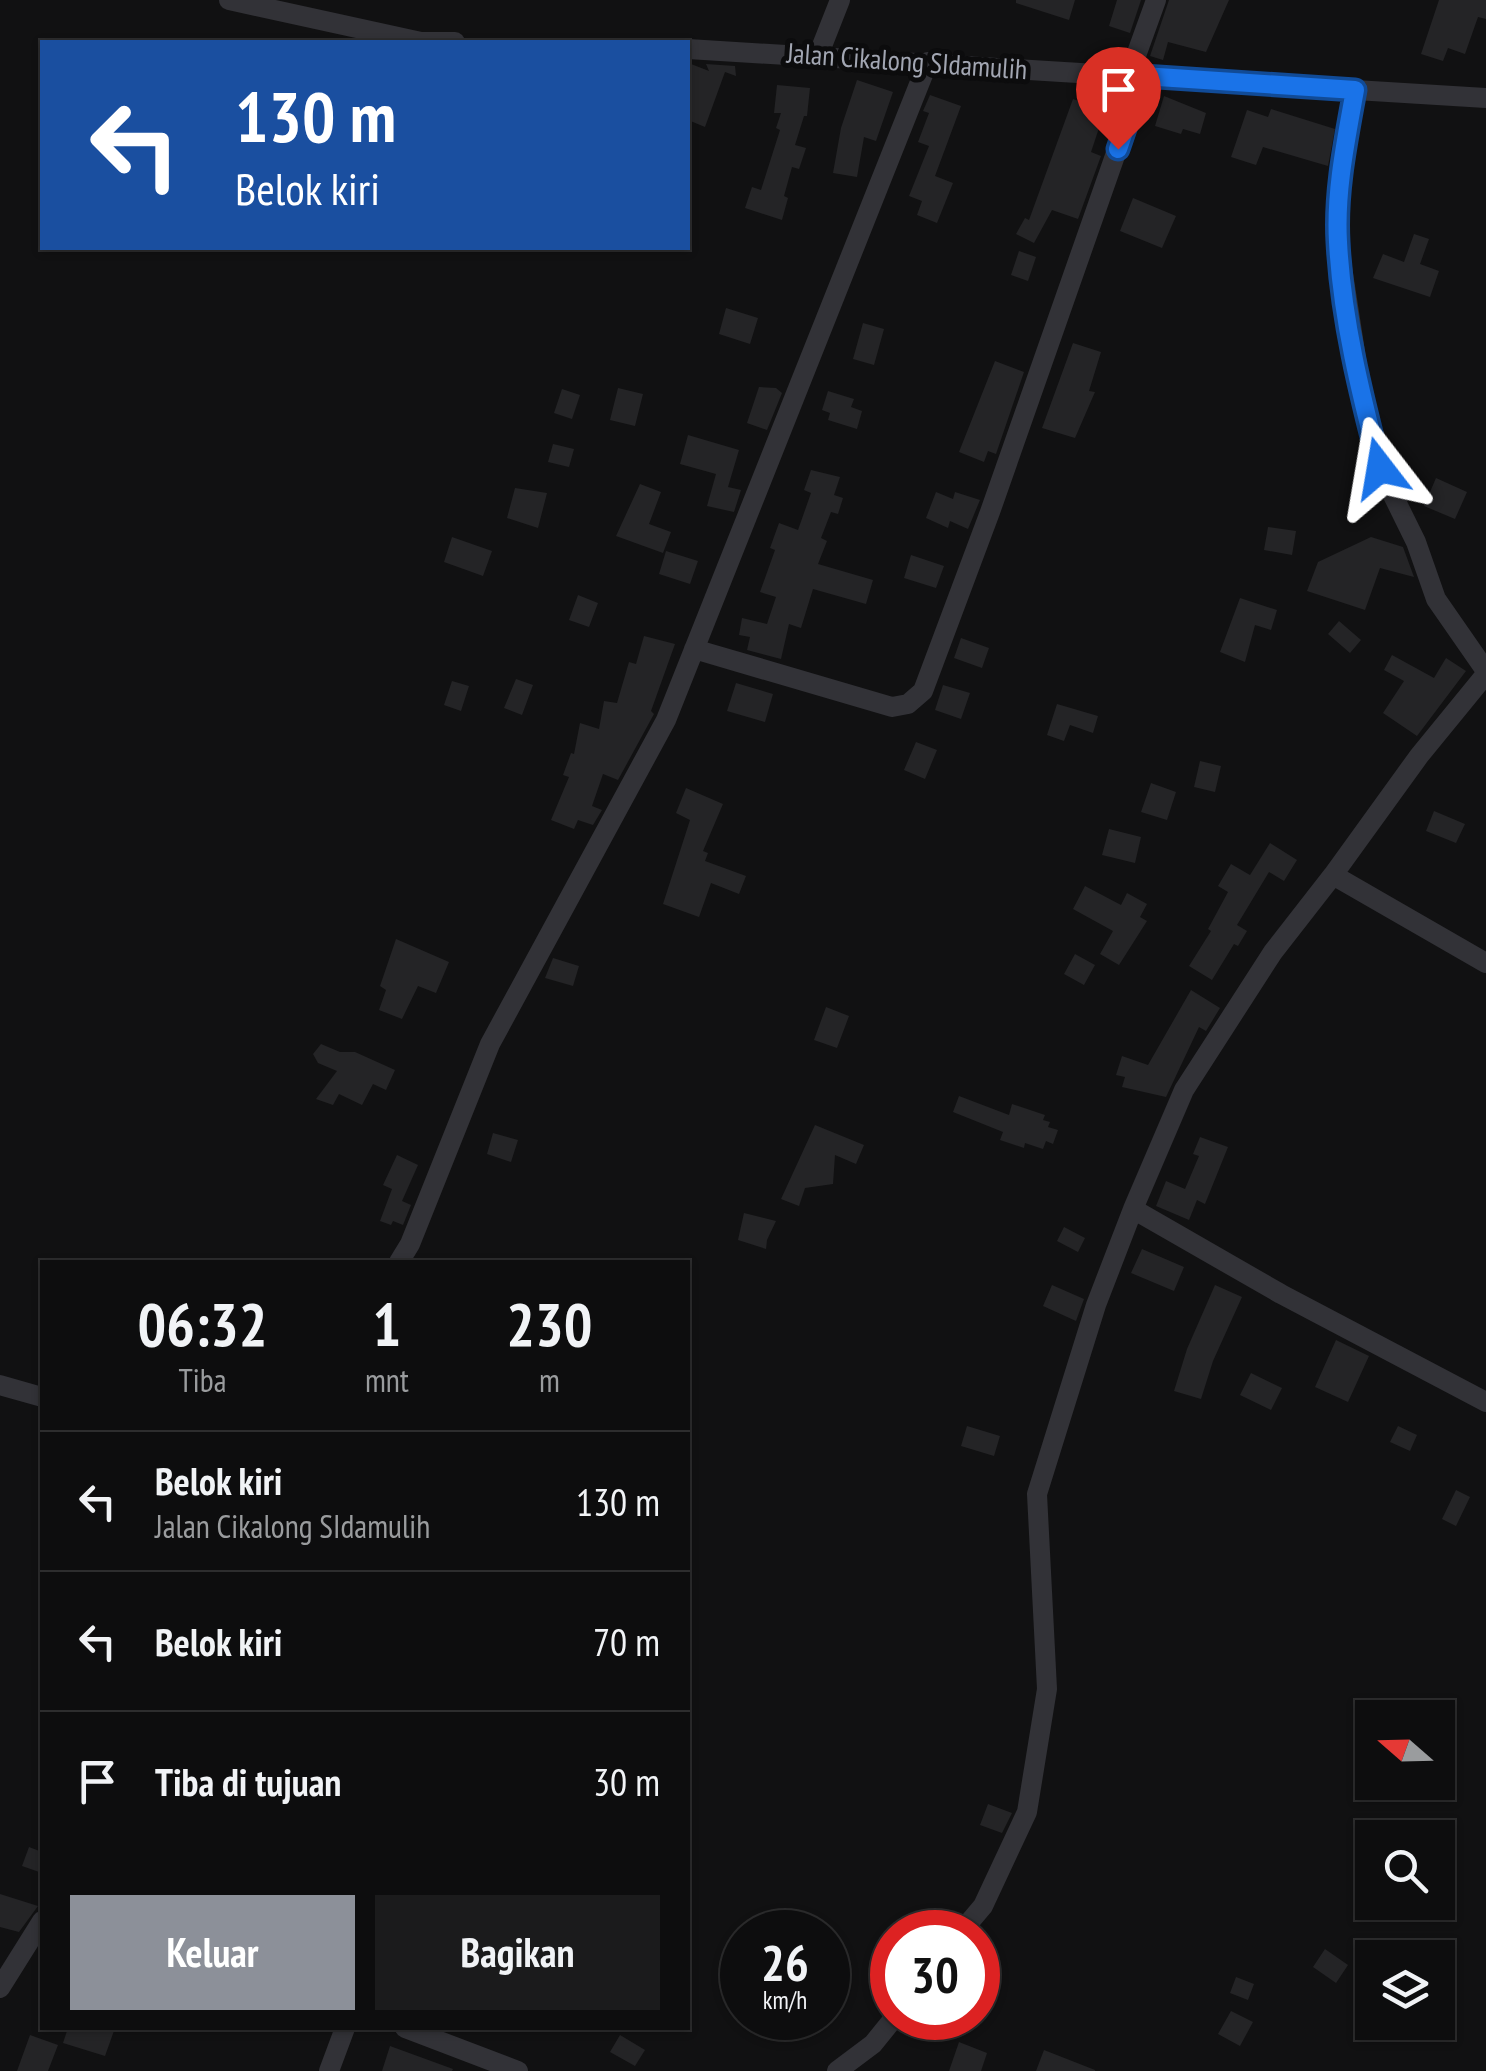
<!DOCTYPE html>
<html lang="id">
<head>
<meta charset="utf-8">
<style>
	body { margin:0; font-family:"PT Sans Narrow",sans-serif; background:#1b1b1c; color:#f1f3f6; height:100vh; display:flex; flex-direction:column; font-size:38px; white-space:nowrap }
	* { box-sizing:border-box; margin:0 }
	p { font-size:32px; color:#9a9c9e }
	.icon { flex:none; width:55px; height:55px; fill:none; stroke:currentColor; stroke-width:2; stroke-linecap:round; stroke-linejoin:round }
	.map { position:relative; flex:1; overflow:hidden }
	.drawer { position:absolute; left:40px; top:1260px; width:650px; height:770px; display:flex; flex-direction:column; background:#0d0d0e; border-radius:0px; box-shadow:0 2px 8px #0004,0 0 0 2px #2d2d2e }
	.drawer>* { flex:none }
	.guide { position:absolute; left:40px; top:40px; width:650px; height:210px; border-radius:0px; box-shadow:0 2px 8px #0004,0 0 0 2px #2d2d2e; background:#1a4fa0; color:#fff; overflow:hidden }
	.needle { width:65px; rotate:290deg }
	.fabs { position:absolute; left:1355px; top:1700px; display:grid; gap:20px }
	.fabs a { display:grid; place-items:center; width:100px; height:100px; border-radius:0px; background:#0d0d0e; box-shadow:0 2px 8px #0004,0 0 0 2px #2d2d2e; font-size:50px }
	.speed { position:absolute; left:720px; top:1910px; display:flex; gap:20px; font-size:50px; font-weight:700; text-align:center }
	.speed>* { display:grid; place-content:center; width:130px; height:130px; border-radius:50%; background:#0d0d0e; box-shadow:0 2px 8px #0004,0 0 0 2px #2d2d2e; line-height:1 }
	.speed small { font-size:25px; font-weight:400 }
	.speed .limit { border:15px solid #d22; background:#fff; color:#111 }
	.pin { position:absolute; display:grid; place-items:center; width:85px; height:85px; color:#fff; margin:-102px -42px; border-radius:50% 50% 50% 0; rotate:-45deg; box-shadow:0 0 10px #0007 }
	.pin .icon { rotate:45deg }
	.me { position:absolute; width:110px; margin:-55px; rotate:346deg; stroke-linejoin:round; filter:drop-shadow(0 0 8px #0008) }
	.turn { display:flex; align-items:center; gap:35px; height:210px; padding:0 30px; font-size:45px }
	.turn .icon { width:130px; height:130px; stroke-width:2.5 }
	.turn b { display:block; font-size:70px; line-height:85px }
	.eta { display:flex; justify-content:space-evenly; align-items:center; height:170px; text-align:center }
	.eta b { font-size:60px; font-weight:800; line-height:70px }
	.button { display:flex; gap:20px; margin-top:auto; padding:20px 30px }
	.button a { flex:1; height:115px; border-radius:0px; background:#8c9099; color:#fff; font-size:40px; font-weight:800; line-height:115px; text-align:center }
	.button a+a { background:#1b1b1c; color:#f1f3f6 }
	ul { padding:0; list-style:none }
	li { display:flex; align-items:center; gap:30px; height:140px; padding:0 30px; border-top:2px solid #2d2d2e }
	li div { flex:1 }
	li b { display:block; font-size:38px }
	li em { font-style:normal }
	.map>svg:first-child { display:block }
</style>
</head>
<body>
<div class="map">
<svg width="1486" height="2071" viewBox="0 0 1486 2071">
	<rect width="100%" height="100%" fill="#111112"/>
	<!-- building -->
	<path fill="#242426" d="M1016,0H1075L1069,20L1016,3Z
		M1117,0H1141L1130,33L1109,26Z
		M1169,0H1229L1206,52L1168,42L1163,60L1150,56Z
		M1439,0H1486V19L1478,17L1465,54L1448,48L1443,61L1421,54Z
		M691,64L709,71L706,64L735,66L736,76L725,72L705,127L688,120V74Z
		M857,80L893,92L876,141L864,137L857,177L833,173L841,128Z
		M777,85L810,88L807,116H804L795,145L806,148L799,169L792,167L784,196L788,198L782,220L745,208L752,187L761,190L780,130L776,128L781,113H774Z
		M930,95L961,106L935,176L953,183L937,223L917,215L922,201L909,196L929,146L918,142L929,113L923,111Z
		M1164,96L1206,113L1200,134L1183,129L1181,134L1155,126Z
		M1073,99L1105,110L1091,152L1101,156L1078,219L1052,210L1034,243L1016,234L1025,218L1029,220Z
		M1271,109L1335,129L1328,166L1263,147L1256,165L1231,157L1247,110L1268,117Z
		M1133,198L1176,216L1162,248L1120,231Z
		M1414,234L1429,239L1420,264L1439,271L1430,297L1373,278L1383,254L1404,262Z
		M1019,251L1036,257L1028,281L1011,275Z
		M726,308L758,318L750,344L719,334Z
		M863,323L884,329L874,365L853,359Z
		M1073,343L1101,352L1089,391L1095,392L1075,438L1042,428Z
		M995,361L1024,372L996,454L988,451L984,462L959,452Z
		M759,387L776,388L782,393L767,430L747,423Z
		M618,388L643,394L635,426L610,420Z
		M562,389L580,395L572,419L554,413Z
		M828,391L854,399L851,407L862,411L857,429L828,420L830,413L822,410Z
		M688,435L739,450L728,487L741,490L734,512L707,506L716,474L680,464Z
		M553,444L574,449L569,467L548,462Z
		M811,470L840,477L834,495L843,498L838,514L831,512L821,538L827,541L818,564L873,580L866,604L813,589L801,628L789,624L781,659L747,650L750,637L739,635L742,618L767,624L776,597L760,592L775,550L770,548L779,523L798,530L811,493L804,490Z
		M1436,478L1467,492L1455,519L1424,506Z
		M640,484L661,492L649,524L671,532L663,553L616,536Z
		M515,488L547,493L538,528L507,518Z
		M936,492L953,499L955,492L980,500L968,529L950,521L948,528L926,518Z
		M1268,527L1296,531L1292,555L1264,550Z
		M452,537L492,551L483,576L444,562Z
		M1371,537L1403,547L1414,577L1380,568L1365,610L1307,591L1318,562Z
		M666,551L698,561L690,584L659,574Z
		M911,555L944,566L936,588L904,578Z
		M578,595L598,603L589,627L569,620Z
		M1240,598L1277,610L1271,630L1255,625L1245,662L1220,652Z
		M1339,621L1361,640L1350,653L1328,634Z
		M644,636L675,644L651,711L654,714L618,780L603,774L592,806L602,810L593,825L578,820L574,829L551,820L569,777L563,775L571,753L574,754L580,723L599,729L604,701L617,703L629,662L636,664Z
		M961,638L989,648L982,668L954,658Z
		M1392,655L1434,678L1446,658L1466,671L1417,736L1383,713L1404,681L1384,670Z
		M516,679L533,685L522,715L504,708Z
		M452,681L469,686L461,711L444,705Z
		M736,683L773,694L765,722L727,711Z
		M943,685L970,693L961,719L935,710Z
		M1057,704L1098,716L1093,733L1070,725L1064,741L1047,735Z
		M916,742L937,750L925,779L904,770Z
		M1200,761L1221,766L1215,792L1194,787Z
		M1151,783L1176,792L1167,820L1141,812Z
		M686,788L723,804L703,851L708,853L705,861L746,876L739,894L711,883L699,917L663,904L690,820L676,813Z
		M1434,811L1465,824L1456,843L1426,831Z
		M1109,829L1141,837L1135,863L1102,855Z
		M1270,843L1297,860L1284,881L1269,872L1237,925L1247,931L1238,946L1234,944L1212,980L1189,966L1211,931L1208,929L1228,892L1218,886L1231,864L1250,875Z
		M1085,886L1121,905L1127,893L1147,904L1140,917L1147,921L1119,965L1100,954L1113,931L1073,909Z
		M396,939L449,962L436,993L418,986L402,1019L379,1010L386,990L380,986Z
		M1075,954L1095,965L1084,985L1064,974Z
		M553,958L579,966L573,986L545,978Z
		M1191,990L1220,1008L1206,1031L1199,1027L1166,1097L1122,1087L1125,1077L1116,1075L1122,1056L1148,1065Z
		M826,1007L849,1016L837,1048L814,1040Z
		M321,1044L340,1052H355L395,1070L386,1090L373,1084L362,1105L339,1094L333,1105L316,1099L337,1071L318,1063L313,1054Z
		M959,1096L1009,1115L1012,1104L1045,1115L1043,1120L1050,1122L1048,1127L1058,1130L1053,1144L1046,1141L1043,1149L1025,1143L1024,1148L1000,1140L1003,1132L953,1112Z
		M815,1125L864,1145L856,1164L835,1155L833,1184L805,1188L799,1206L781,1199Z
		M493,1133L518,1140L511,1162L487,1154Z
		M1200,1137L1228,1147L1205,1204L1197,1200L1189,1220L1156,1206L1166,1181L1185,1189L1199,1156L1193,1154Z
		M397,1155L418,1165L402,1201L411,1205L403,1225L393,1221L391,1225L380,1221L392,1189L383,1185Z
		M744,1213L776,1221L767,1240L766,1249L738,1240Z
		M1064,1227L1085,1238L1078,1252L1057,1241Z
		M1142,1249L1184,1267L1174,1291L1131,1273Z
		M1052,1285L1084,1299L1076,1321L1043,1306Z
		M1215,1285L1242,1297L1213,1361L1201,1399L1174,1391L1187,1349Z
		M1336,1340L1369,1356L1348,1402L1315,1387Z
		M1251,1373L1282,1388L1271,1410L1240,1395Z
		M967,1426L1000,1436L994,1456L961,1446Z
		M1398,1426L1417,1435L1410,1451L1390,1442Z
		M1456,1490L1470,1497L1456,1526L1442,1519Z
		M988,1804L1012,1813L1002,1833L980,1825Z
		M29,1847L42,1852V1873L22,1866Z
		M0,1894L38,1906L19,1932L0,1927Z
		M1325,1949L1348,1965L1336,1983L1313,1967Z
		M1236,1977L1254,1984L1248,2000L1230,1993Z
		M1231,2011L1253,2022L1240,2046L1218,2034Z
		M68,2028H115L105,2056L63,2043Z
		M30,2035L58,2045L48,2071H17Z
		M620,2035L645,2050L635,2066L610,2052Z
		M959,2042L987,2053L981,2071H949Z
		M390,2046L453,2069L452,2071H382Z
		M1044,2050L1095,2070V2071H1036Z"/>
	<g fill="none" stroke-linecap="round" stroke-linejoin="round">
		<!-- minor -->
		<path stroke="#323237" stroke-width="20" d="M229,0L421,42H455
			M688,49L1486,98
			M818,56L840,0
			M1129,75L1156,0
			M1355,90L1341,174L1338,241L1362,397L1380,469L1416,542L1436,599L1486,671
			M694,649L892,707L908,704L923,691L990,512L1143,76
			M1486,674L1419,756L1333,875L1486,963
			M1133,1209L1184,1090L1273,952L1333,875
			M399,1262L410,1244L490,1044L666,720L928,62
			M0,1385L42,1397
			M961,1932L983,1906L1027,1812L1047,1689L1037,1494L1096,1305L1133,1209L1281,1294L1486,1402
			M0,1988L42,1921
			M405,2028L518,2071
			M329,2071L345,2028
			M837,2071L873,2044L894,2018"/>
	</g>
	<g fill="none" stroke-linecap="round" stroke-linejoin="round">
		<!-- route casing -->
		<g stroke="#114b97" stroke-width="25">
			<path id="route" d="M1118,149L1143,76L1355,90C1346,140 1335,192 1338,242C1342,319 1361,395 1380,468"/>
		</g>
		<!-- route -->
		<use href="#route" stroke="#1a73e8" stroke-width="18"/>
	</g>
	<g text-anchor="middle" stroke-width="10" stroke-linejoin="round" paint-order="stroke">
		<!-- street labels -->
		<g font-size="28" fill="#a2a6b2" stroke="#0c0c0d">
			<text transform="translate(907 61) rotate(4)" y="10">Jalan Cikalong SIdamulih</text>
		</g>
	</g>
</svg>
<div class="fabs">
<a><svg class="needle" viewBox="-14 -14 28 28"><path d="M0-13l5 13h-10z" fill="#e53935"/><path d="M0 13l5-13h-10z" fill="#9a9c9e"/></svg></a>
<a><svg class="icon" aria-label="search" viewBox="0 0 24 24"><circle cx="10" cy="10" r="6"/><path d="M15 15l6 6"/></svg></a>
<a><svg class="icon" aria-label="layers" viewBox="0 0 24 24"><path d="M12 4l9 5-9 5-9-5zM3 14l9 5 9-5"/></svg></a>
</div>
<div class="speed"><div>26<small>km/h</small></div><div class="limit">30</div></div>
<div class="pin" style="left:1118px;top:149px;background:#d93025"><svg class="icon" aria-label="arrive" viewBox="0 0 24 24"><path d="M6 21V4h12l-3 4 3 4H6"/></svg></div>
<svg class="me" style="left:1380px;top:468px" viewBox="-20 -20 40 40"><path d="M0-17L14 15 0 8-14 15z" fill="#1a73e8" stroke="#fff" stroke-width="4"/></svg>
<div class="guide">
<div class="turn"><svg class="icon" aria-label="left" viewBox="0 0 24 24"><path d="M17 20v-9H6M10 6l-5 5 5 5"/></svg><div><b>130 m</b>Belok kiri</div></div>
</div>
<section class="drawer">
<div class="eta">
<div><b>06:32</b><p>Tiba</p></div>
<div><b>1</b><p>mnt</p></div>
<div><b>230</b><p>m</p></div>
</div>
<ul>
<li><svg class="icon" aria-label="left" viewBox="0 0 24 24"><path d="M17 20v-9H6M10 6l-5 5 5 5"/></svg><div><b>Belok kiri</b><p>Jalan Cikalong SIdamulih</p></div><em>130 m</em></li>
<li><svg class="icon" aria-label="left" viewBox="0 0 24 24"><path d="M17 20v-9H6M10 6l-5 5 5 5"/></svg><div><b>Belok kiri</b></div><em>70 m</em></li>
<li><svg class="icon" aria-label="arrive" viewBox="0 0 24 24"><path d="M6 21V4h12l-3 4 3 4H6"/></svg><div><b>Tiba di tujuan</b></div><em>30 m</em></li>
</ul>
<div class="button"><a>Keluar</a><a>Bagikan</a></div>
</section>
</div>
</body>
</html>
